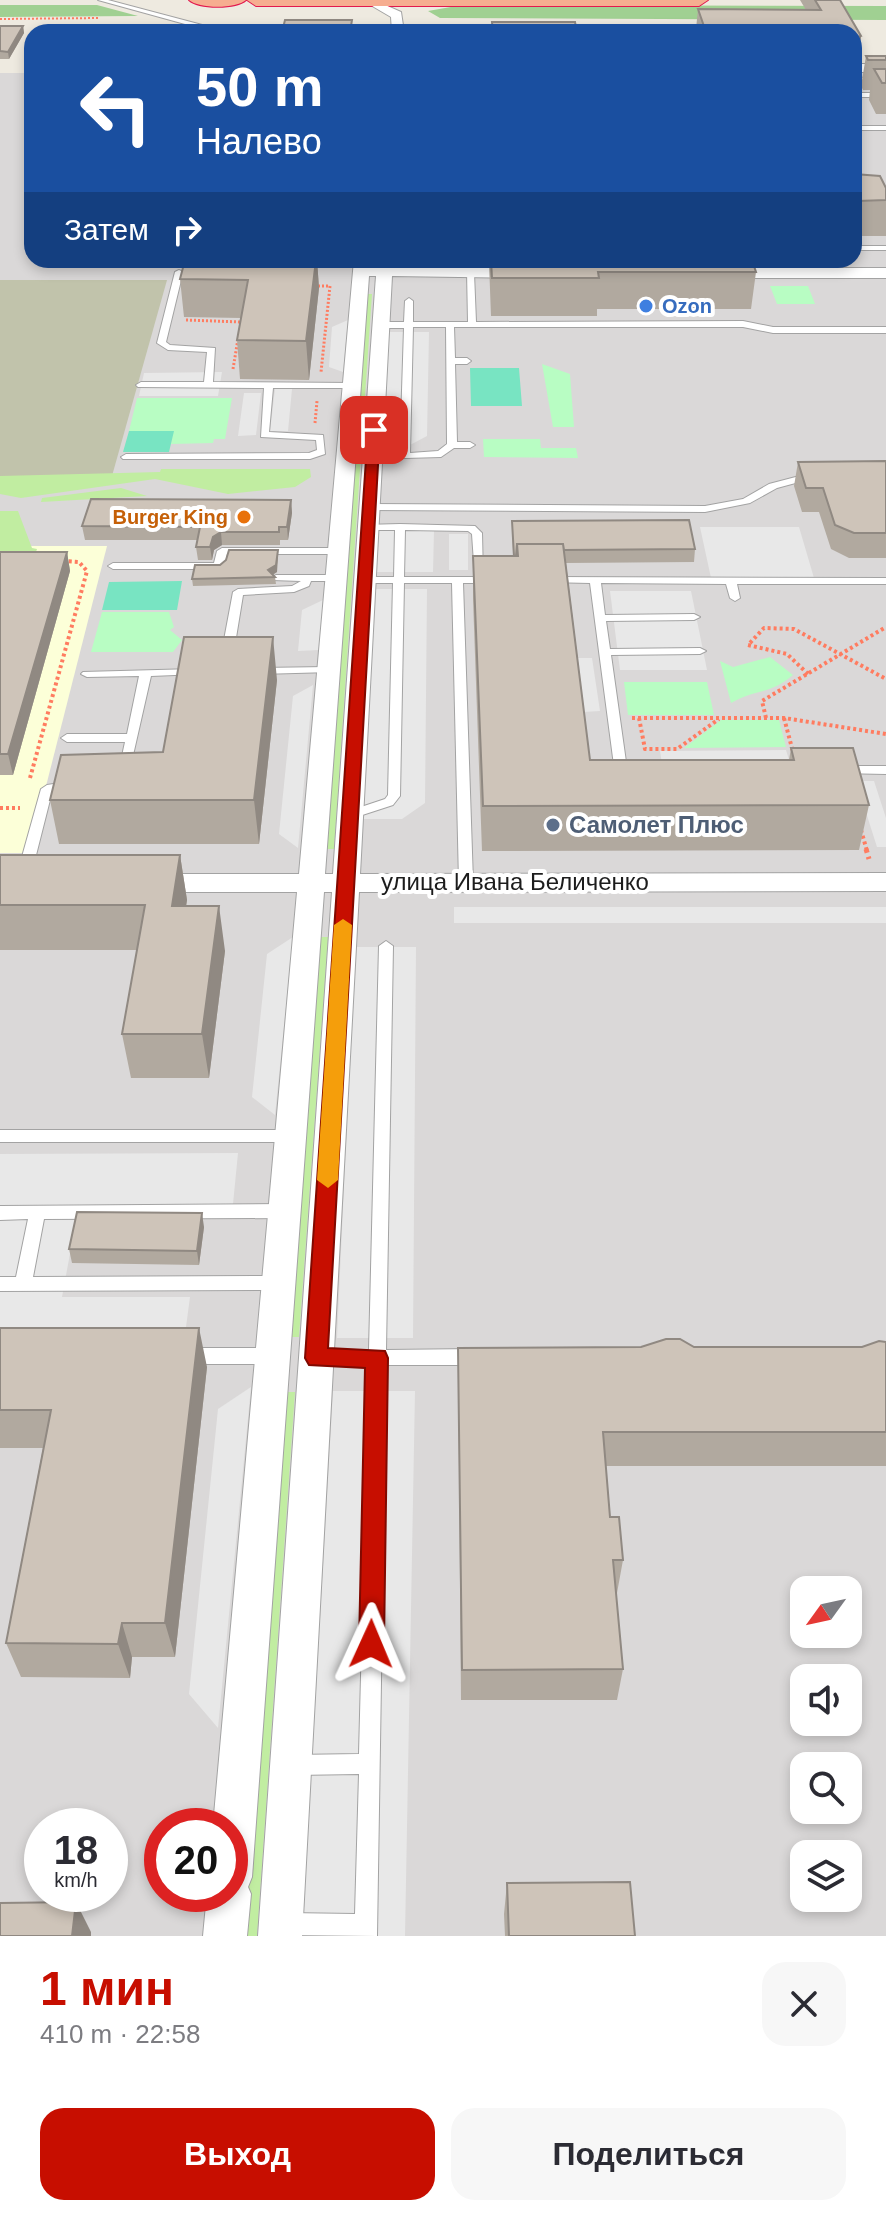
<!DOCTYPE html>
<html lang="ru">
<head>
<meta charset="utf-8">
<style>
	body { margin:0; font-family:Helvetica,sans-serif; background:#f7f7f7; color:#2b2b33; height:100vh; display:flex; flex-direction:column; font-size:30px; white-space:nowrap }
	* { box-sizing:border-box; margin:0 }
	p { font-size:26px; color:#7c7c81 }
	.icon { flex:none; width:44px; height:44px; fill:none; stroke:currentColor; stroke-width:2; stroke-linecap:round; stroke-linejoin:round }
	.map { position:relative; height:1936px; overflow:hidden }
	.drawer { display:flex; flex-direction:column; background:#fff; flex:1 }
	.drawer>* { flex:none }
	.hud { position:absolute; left:24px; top:24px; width:838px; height:244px; border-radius:24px; box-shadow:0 4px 12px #0003; background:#1a4fa0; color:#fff; overflow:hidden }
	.needle { width:52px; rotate:237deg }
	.controls { position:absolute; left:790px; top:1576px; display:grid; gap:16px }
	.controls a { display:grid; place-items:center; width:72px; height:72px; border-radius:16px; background:#fff; box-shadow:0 4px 12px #0003; font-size:40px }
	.speed { position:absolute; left:24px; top:1808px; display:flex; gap:16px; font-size:40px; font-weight:700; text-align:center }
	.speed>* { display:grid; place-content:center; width:104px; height:104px; border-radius:50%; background:#fff; box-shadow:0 4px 12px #0003; line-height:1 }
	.speed small { font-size:20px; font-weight:400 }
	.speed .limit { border:12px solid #d22; background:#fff; color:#111 }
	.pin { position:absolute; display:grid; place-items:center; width:68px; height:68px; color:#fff; margin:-34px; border-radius:16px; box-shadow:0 4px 12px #0006 }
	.me { position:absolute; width:88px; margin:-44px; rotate:1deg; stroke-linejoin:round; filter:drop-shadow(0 0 6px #0008) }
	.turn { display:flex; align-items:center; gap:28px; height:168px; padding:0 40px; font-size:36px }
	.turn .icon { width:104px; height:104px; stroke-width:2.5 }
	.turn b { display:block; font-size:56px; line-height:68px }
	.then { display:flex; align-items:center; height:76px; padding:0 40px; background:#0003; gap:16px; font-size:30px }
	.round { display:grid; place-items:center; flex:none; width:84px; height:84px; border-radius:24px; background:#f7f7f7 }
	.head { display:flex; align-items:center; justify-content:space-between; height:136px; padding:0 40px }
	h1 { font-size:48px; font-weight:800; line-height:60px; color:#c70e00 }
	.button { display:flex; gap:16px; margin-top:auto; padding:16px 40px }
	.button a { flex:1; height:92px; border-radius:24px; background:#c70e00; color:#fff; font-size:32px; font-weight:800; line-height:92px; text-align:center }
	.button a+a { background:#f7f7f7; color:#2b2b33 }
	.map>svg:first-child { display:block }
</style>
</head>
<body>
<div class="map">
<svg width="886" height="1936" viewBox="0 0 886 1936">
	<rect width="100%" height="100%" fill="#eeeae0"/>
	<!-- residential -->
	<path fill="#dad8d8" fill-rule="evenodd" d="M854,72H886V1936H0V73H32V260H854ZM804,1590H848V1634H804ZM804,1678H848V1722H804ZM804,1766H848V1810H804ZM42,1826H110V1894H42ZM162,1826H230V1894H162ZM804,1854H848V1898H804Z"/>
	<!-- education -->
	<path fill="#fcffd8" d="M0,546H107L29,853H0Z"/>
	<!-- construction -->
	<path fill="#c1c3ab" d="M0,280H167L112,476H0Z"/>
	<!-- grass -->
	<path fill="#c1eda1" d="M365,294H372L334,849H324Z
		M161,469H310L311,477L295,487L228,494L155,479L21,498L0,494V476L160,472Z
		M121,488L147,496L41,502L42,498Z
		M0,511H18L32,548L37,549L34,558H0Z
		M318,937H328L299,1337H287Z
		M282,1392H295L257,1936H241Z"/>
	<!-- forest -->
	<path fill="#a0d092" d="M0,5H97L138,16L0,17Z
		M462,5L886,6V20L440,18L428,11Z"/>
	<!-- park -->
	<path fill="#b8fdc3" d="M770,286H808L815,304H777Z
		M542,364L570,374L574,427H553Z
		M137,398H232L225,439H214L213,443L171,444L173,431H129Z
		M483,439H540L541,448H576L578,458L484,457Z
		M102,612H169L174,627L170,630L182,640L173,652H91Z
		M770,657L793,675C770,695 757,688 731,703L720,661L733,667Z
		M624,682H707L714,715H628Z
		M721,720H779L786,747L684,748Z"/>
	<!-- pitch -->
	<path fill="#78e4c2" d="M470,368H519L522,406H471Z
		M129,431H174L169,452H123Z
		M182,581L177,610H102L109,582Z"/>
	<!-- parking -->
	<path fill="#e8e8e8" d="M348,320L343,372L329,367L332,327Z
		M387,332H429L427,436L410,445H380Z
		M222,372L218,396H139L144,373Z
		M275,389H292L288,431H270Z
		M244,393H261L256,435L238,436Z
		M700,527H799L814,578H711Z
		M377,531H434L433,572H375Z
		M449,534H468V570H449Z
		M374,589H427L425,803L402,819H362Z
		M610,591H691L707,670H620Z
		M323,600L319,650L298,651L302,610Z
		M575,658H592L600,711L583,712Z
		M313,685L298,848L279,834L293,696Z
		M786,750L790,763L662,764L660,751Z
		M856,781H874L886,818V847H877Z
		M454,907H886V923H454Z
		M293,937L275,1115L252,1097L267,954Z
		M355,947H416L413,1338H337Z
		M238,1153L233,1204L79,1205L62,1297H190L186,1327L0,1328V1154Z
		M251,1387L218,1728L189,1694L218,1409Z
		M333,1391H415L405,1936H302Z"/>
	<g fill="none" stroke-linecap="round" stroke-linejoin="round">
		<!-- service casing -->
		<g stroke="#a3a3a3" stroke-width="2">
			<path id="service" d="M98,0H108L221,30H317L320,32H214Z
				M854,77L886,80V84L854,81Z
				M854,93H886V97H854Z
				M854,126H886V130H854Z
				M854,246H886V250H854Z
				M179,270L183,272L166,342L170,345L215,348L213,382L353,383L355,385L350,388H273L269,432L323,435L325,454L310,459H123L121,457L126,454L309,453L317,450L316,440L261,437L264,388L138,387L136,385L141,382H204L207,352L168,350L157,343L175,272Z
				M467,271L474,273L476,322L743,321L773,327H886V333H773L743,327H454L455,358H467L471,361L467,364H455L457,442H470L475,445L470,448H454L441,457L369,459L367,457L372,454L400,453L404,328H380L376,325L380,322H404L405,301L409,298L413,301V322H468ZM413,327H446L447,444L438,451L410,453Z
				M811,473L816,476L814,478L777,488L750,503L705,512L369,510L364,507L369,504L705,506L743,499L769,484Z
				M400,524L475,526L482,533L483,577L494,578L495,580L490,583H463L473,882L466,886L459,882L452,583H404L400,796L393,805L350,819L344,815L346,812L385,799L388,795L393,583H365L360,580L365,577H394L395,530H368L364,529V525ZM405,530L468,531L472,534L475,577H404Z
				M222,548H336L341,551L336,554H227L224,566L219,569H113L108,566L113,563H214L217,551Z
				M276,575H334L339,578L334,581H311L309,586L294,592L243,595L233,656L227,659L223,658L221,656L233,592L238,589L292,586L301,581L272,580L271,578Z
				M550,577L886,578V584H737L740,598L735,601L730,598L726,584L601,583L605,615L694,614L700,617L694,620L606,621L610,649L700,648L706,651L700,654L611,655L627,769L632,773L630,776L621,777L615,773L590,583L546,582V578Z
				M327,667L331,668V672L260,674L254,671L260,668Z
				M195,669L201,672L199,674L151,676L129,773H121L119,770L125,742H67L61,738L67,734H127L139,676L87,677L81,674L83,672Z
				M842,766H886V774L838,773L836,770Z
				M73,781L77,782L79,785L77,788L52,792L32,871L25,875L20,874L18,871L41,789L47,785Z
				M386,941L393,946L386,1350L476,1349L482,1352L485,1357L482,1362L476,1365H386L377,1936L287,1935L279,1932L276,1924L279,1916L287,1913L355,1914L359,1774L294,1775L287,1772L284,1765L287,1758L294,1755L359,1754L369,1365L317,1366L311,1363L308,1358L311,1353L317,1350H369L379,946Z
				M0,1130H291L296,1132L299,1136L296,1140L291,1142H0Z
				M285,1204L291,1206L293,1211L291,1216L285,1218L44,1219L33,1277L279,1276L285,1278L287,1283L285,1288L279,1290L0,1291V1277H16L28,1219L0,1220V1206Z
				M188,1348H272L278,1351L281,1356L278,1361L272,1364H188L182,1361L179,1356L182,1351Z"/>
		</g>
		<!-- minor casing -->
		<g stroke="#a3a3a3" stroke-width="2">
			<path id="minor" d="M362,0H374L401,12L404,32H392L391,17Z
				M854,64H886V72H854Z
				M354,260H370V266H377V260H393V266L525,268L533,273L525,278L392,276L360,874L886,873V891L359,892L302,1936H258L332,892H324L252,1877L248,1887L251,1894L247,1936H203L207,1894H230V1826H213L297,892H147L138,889L134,883L138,877L147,874H299ZM369,276H376L333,874H325Z
				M886,268V278H719L711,273L719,268Z"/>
		</g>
		<!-- trunk casing -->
		<g stroke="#e2184e" stroke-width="2">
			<path id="trunk" d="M189,0H246C236,9 199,9 189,0Z
				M247,0H708L699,6H256Z"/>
		</g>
		<!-- path-far3 -->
		<path stroke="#ff7c60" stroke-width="2" stroke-dasharray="2 2" stroke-linecap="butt" d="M0,19L99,18"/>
		<!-- path-far2 -->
		<path stroke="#ff7c60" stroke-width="3" stroke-dasharray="2 2" stroke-linecap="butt" d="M314,286H330L321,372
			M186,320L241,322
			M233,369L238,339
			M315,423L317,401"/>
		<!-- path-far1 -->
		<path stroke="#ff7c60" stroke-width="4" stroke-dasharray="3 3" stroke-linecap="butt" d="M808,674L787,654L748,645L764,628L794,629L886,679
			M632,718H784L886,734
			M639,718L645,749H677L719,719
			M766,718L762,701L886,627
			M784,718L793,752
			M30,778L87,571L79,562L65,561
			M0,808H20
			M861,830L867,851"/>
		<!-- path -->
		<path stroke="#ff7c60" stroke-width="5" stroke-dasharray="4 4" stroke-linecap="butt" d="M866,849L869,859"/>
		<!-- service -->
		<use href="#service" fill="#fff" fill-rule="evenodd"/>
		<!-- minor -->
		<use href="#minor" fill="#fff" fill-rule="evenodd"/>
		<!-- trunk -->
		<use href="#trunk" fill="#f6ad90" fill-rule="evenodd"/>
	</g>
	<!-- wall -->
	<path fill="#b1a99f" d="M800,0H840L861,36L858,56L854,57V32H697L696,29L698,9L806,10Z
		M0,26H23L24,33L9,59H0Z
		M866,56H886V114H876L869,100L870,90H863L861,86Z
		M854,174L886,188V236H854Z
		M185,260H317L319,288L309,380L240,379L237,340L241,318L184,317L180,279Z
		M488,260H752L756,272L751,309H597V316H491L489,263H488Z
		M886,461V558H849L831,549L819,512H802L794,486L798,462Z
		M291,500L292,513L288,540H280V545H222L214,550L212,560H198L196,547L198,540H85L82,526Z
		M512,521L695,549L694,562L566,563L590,760H789L791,748L869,805L859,850L482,851L473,599V556H513Z
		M278,550L277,572L273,575L275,577L276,584L193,586L192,579L220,565Z
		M0,552H67L70,571L13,775H0Z
		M277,680L259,844H59L50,800L163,752Z
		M0,855H180L187,900L186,906L225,951L209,1078H131L122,1034L137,950H0Z
		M204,1227L199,1265L72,1263L69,1249Z
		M0,1328L207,1367L175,1657H132L130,1678L21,1677L6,1643L43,1448H0Z
		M886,1342V1466H606L610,1517L623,1560L617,1593H616L623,1669L617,1700H461L458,1348L862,1347Z
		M507,1883L635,1936H505L504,1914Z"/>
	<!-- shaded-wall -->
	<path fill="#908982" d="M23,26L24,33L9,59L8,52Z
		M861,36L858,56L854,57V38Z
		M316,260H317L319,288L309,380L306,341Z
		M291,500L292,513L288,540L287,527Z
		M221,532L222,545L214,550L212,560L210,547L213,537Z
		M278,550L277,572L268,577V570Z
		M67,552L70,571L13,775L8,754Z
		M273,637L277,680L259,844L254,800Z
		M180,855L187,900L179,951L172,906Z
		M219,906L225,951L209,1078L202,1034Z
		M202,1213L204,1227L199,1265L197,1251Z
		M199,1328L207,1367L175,1657L165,1623Z
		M122,1623L132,1657L130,1678L118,1644Z
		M76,1902L91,1932V1936H72Z"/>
	<!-- building -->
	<path fill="#cec4b9" stroke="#908982" stroke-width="2" d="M815,0H840L861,36L854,38V32H706L698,9L821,10Z
		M285,20H352L350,32H282Z
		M492,22H575L577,32H493Z
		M0,26H23L8,52L0,51Z
		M866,56H886V60H868Z
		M874,69H886V83H882Z
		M854,174L880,176L886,188V200L858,201L854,193Z
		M185,260H316L306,341L237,340L248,280L180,279Z
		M491,260H752L756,272H598L599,278H492Z
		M886,461V533H854L835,525L823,488H806L798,462Z
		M91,499L291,500L287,527H279V532H221L213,537L210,547H196L200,527L82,526Z
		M689,520L695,549L564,550L563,544H517L516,556H514L512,521Z
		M517,544H563L590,760H794L791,748H853L869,805L483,806L473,556H518Z
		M229,550H278L276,565L268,570L275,577L192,579L195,565H220L226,560Z
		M0,552H67L8,754H0Z
		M184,637H273L254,800H50L61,755L163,752Z
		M0,855H180L172,906H219L202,1034H122L145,905H0Z
		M77,1212L202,1213L197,1251L69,1249Z
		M0,1328H199L165,1623H122L118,1644L6,1643L51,1410H0Z
		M666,1339H680L694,1347H862L879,1341L886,1342V1432H603L610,1517H619L623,1560H613L623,1669L462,1670L458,1348L641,1347Z
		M630,1882L635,1936H509L507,1883Z
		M76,1902L72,1936H0V1903Z"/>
	<!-- route -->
	<path fill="#c70e00" stroke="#810900" stroke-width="2" d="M374,427L380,430L328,1348L385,1351L388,1358L384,1644L380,1653L371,1656L362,1653L359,1644L365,1368L309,1365L305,1358L368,430Z"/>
	<!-- slow -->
	<path fill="#f59e0b" d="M343,919L352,925L338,1180L328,1188L317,1180L334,925Z"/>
	<!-- markers -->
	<circle fill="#3f7fe0" stroke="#fff" stroke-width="3" cx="646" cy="306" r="8"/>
	<circle fill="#e8710a" stroke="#fff" stroke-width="3" cx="244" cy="517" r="8"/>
	<circle fill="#5c6f8a" stroke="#fff" stroke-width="3" cx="553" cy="825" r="8"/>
	<g text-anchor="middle" stroke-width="8" stroke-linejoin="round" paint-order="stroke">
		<!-- far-shop labels -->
		<g font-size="20" font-weight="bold" fill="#366cbe" stroke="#fff" text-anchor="start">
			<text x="662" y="313">Ozon</text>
		</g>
		<!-- far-food labels -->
		<g font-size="20" font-weight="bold" fill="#c56008" stroke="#fff" text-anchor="end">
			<text x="228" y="524">Burger King</text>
		</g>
		<!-- service labels -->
		<g font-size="24" font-weight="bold" fill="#4e5e75" stroke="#fff" text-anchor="start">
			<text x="569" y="833">Самолет Плюс</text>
		</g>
		<!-- street labels -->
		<g font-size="24" fill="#1c1c1c" stroke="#fff">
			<text x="515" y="890">улица Ивана Беличенко</text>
		</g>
	</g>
</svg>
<div class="controls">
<a><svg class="needle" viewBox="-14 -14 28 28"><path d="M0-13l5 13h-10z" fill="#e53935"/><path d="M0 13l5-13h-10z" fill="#7c7c81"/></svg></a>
<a><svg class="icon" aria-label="sound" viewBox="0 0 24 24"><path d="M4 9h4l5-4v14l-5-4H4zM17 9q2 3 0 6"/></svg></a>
<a><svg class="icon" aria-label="search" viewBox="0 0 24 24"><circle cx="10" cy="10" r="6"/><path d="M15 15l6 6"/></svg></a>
<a><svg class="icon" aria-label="layers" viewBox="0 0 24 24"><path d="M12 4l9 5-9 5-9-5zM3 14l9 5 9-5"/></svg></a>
</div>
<div class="speed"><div>18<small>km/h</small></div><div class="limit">20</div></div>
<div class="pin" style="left:374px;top:430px;background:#d93025"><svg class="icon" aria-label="arrive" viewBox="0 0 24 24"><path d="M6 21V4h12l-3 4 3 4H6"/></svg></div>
<svg class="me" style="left:371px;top:1644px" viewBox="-20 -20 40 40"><path d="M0-17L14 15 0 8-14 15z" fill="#c70e00" stroke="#fff" stroke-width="4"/></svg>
<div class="hud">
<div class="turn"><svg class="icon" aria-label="left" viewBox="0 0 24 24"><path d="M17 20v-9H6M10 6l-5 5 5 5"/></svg><div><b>50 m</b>Налево</div></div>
<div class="then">Затем<svg class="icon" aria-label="right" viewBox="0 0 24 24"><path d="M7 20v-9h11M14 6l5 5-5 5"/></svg></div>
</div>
</div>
<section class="drawer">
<div class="head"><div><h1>1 мин</h1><p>410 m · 22:58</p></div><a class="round"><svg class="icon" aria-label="close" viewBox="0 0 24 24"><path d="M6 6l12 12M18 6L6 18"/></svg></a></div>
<div class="button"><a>Выход</a><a>Поделиться</a></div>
</section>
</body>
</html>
